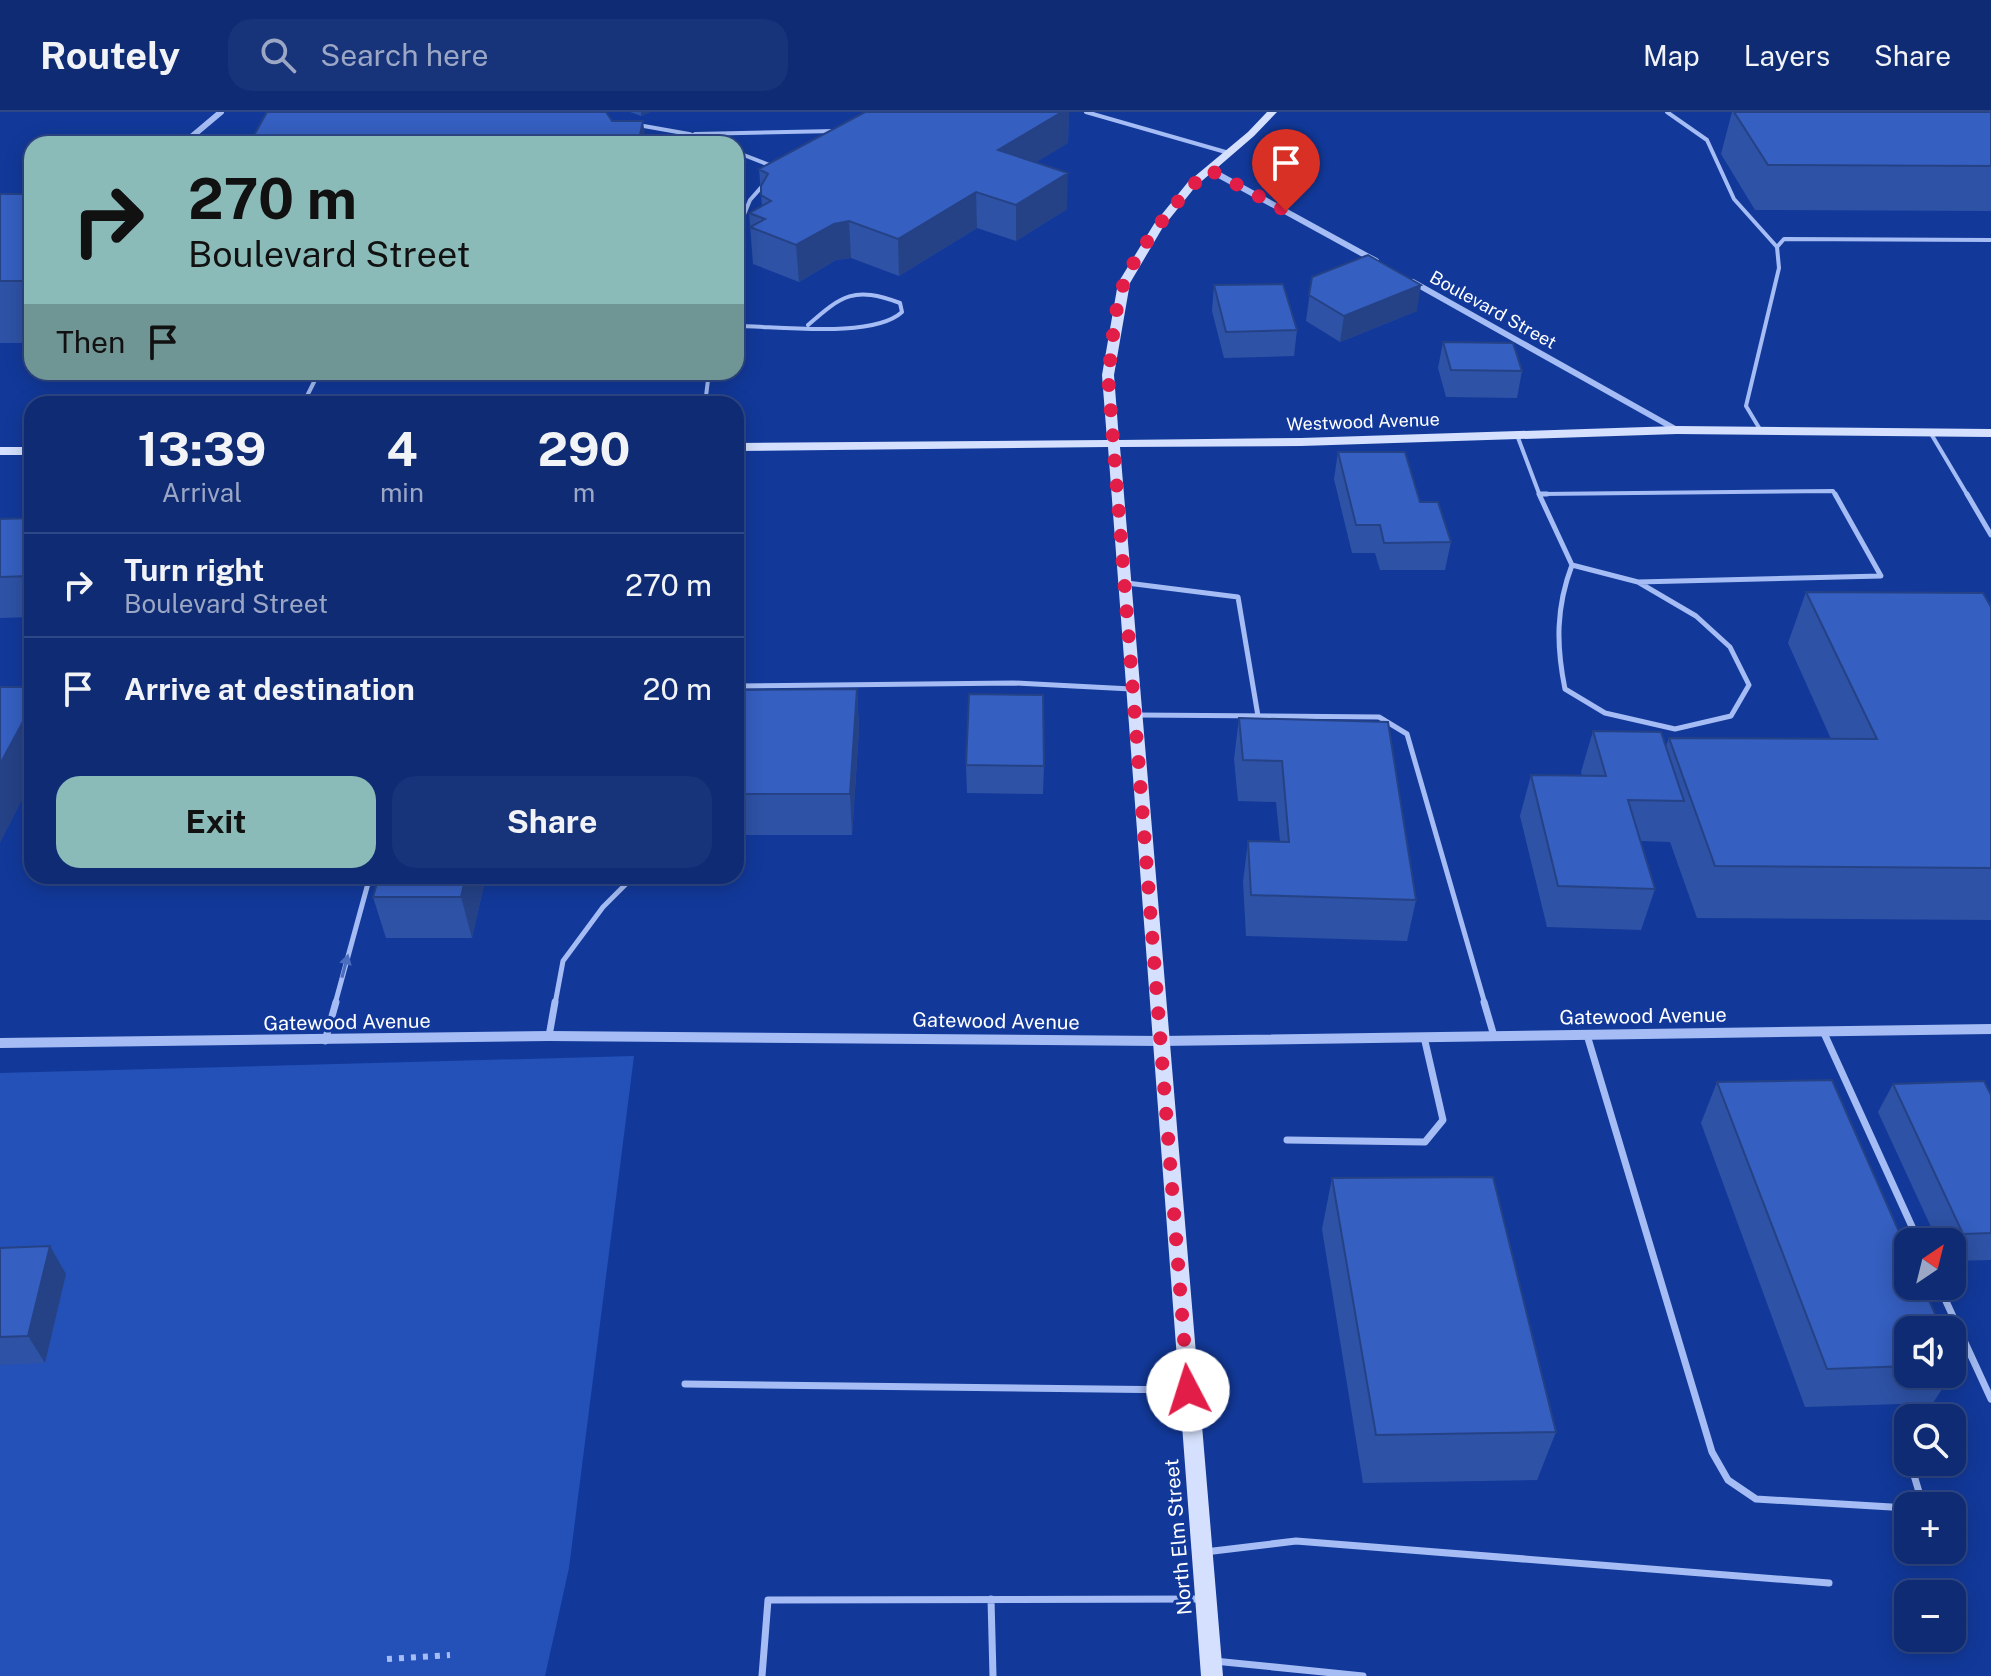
<!DOCTYPE html>
<html lang="en">
<head>
<meta charset="utf-8">
<style>
	body { margin:0; font-family:"Public Sans",sans-serif; background:#173379; color:#f1f3f6; height:100vh; display:flex; flex-direction:column; font-size:30px; white-space:nowrap }
	* { box-sizing:border-box; margin:0 }
	p { font-size:26px; color:#9ba7c5 }
	.icon { flex:none; width:44px; height:44px; fill:none; stroke:currentColor; stroke-width:2; stroke-linecap:round; stroke-linejoin:round }
	.map { position:relative; flex:1; overflow:hidden }
	.panel { position:absolute; left:24px; top:284px; width:720px; height:488px; display:flex; flex-direction:column; background:#0e2b74; border-radius:24px; box-shadow:0 4px 20px #0003,0 0 0 2px #2e4786 }
	.panel>* { flex:none }
	.top-card { position:absolute; left:24px; top:24px; width:720px; height:244px; border-radius:24px; box-shadow:0 4px 20px #0003,0 0 0 2px #2e4786; background:#8bbbb9; color:#111; overflow:hidden }
	.needle { width:52px; rotate:35deg }
	.controls { position:absolute; left:1894px; top:1116px; display:grid; gap:16px }
	.controls a { display:grid; place-items:center; width:72px; height:72px; border-radius:16px; background:#0e2b74; box-shadow:0 4px 20px #0003,0 0 0 2px #2e4786; font-size:40px }
	.pin { position:absolute; display:grid; place-items:center; width:68px; height:68px; color:#fff; margin:-82px -34px; border-radius:50% 50% 50% 0; rotate:-45deg; box-shadow:0 0 8px #0007 }
	.pin .icon { rotate:45deg }
	.me { position:absolute; width:88px; margin:-44px; rotate:355deg; stroke-linejoin:round; filter:drop-shadow(0 0 6px #0008) }
	.turn { display:flex; align-items:center; gap:28px; height:168px; padding:0 32px; font-size:36px }
	.turn .icon { width:104px; height:104px; stroke-width:2.5 }
	.turn b { display:block; font-size:56px; line-height:68px }
	.then { display:flex; align-items:center; height:76px; padding:0 32px; background:#0003; gap:16px; font-size:30px }
	.eta { display:flex; justify-content:space-evenly; align-items:center; height:136px; text-align:center }
	.eta b { font-size:48px; font-weight:700; line-height:56px }
	.primary-button { display:flex; gap:16px; margin-top:auto; padding:16px 32px }
	.primary-button a { flex:1; height:92px; border-radius:24px; background:#8bbbb9; color:#111; font-size:32px; font-weight:700; line-height:92px; text-align:center }
	.primary-button a+a { background:#173379; color:#f1f3f6 }
	ul { padding:0; list-style:none }
	li { display:flex; align-items:center; gap:24px; height:104px; padding:0 32px; border-top:2px solid #2e4786 }
	li div { flex:1 }
	li b { display:block; font-size:30px }
	li em { font-style:normal }
	header { display:flex; align-items:center; gap:48px; box-sizing:border-box; height:112px; padding:0 40px; background:#0e2b74; border-bottom:2px solid #2e4786 }
	header strong { font-size:38px }
	nav { display:flex; gap:44px; margin-inline-start:auto; font-size:28px }
	.search { width:560px; height:72px; background:#173379; display:flex; align-items:center; gap:20px; box-sizing:border-box; padding:0 28px; border-radius:24px; color:#9ba7c5; font-size:30px }
	.map>svg:first-child { display:block }
</style>
</head>
<body>
<header>
<strong>Routely</strong>
<div class="search"><svg class="icon" aria-label="search" viewBox="0 0 24 24"><circle cx="10" cy="10" r="6"/><path d="M15 15l6 6"/></svg>Search here</div>
<nav><a>Map</a><a>Layers</a><a>Share</a></nav>
</header>
<div class="map">
<svg width="1991" height="1564" viewBox="0 0 1991 1564">
	<rect width="100%" height="100%" fill="#12399a"/>
	<!-- green -->
	<path fill="#2451b8" d="M634,944L569,1456L545,1564H0V961Z"/>
	<g fill="none" stroke-linecap="round" stroke-linejoin="round">
		<!-- path -->
		<path stroke="#a5bdf4" stroke-width="6" stroke-dasharray="5 7" stroke-linecap="butt" d="M387,1547L450,1543"/>
		<!-- lane-far2 -->
		<path stroke="#a5bdf4" stroke-width="4" d="M1086,0L1229,41
			M1667,0L1707,28L1734,87L1777,135
			M638,13L689,22L716,32
			M695,22L835,19
			M736,40L772,54
			M736,122L750,88L765,71
			M736,214C776,214 873,227 902,200L900,191C854,174 842,183 808,213
			M303,292L319,260
			M705,292L709,260
			M1761,319L1746,294L1779,156L1777,135L1784,127L1991,128
			M1930,320L1968,384
			M1517,323L1540,384
			M1540,382L1833,379L1836,384"/>
		<!-- lane-far1 -->
		<path stroke="#a5bdf4" stroke-width="5" d="M1539,382L1572,453
			M1540,382H1547
			M1967,382L1991,423
			M1572,453L1638,470L1696,504L1730,535L1749,573L1731,604L1675,617L1605,601L1565,577C1556,533 1556,495 1572,453Z
			M1638,470L1881,464L1835,382
			M1127,471L1238,485L1258,604
			M736,574L1014,571L1131,577
			M1137,603L1379,605L1407,622L1485,892
			M335,892L370,764
			M555,892L563,849L603,795L634,764"/>
		<!-- lane -->
		<path stroke="#a5bdf4" stroke-width="7" d="M1484,890L1494,924
			M1823,919L1919,1130
			M1587,923L1712,1340L1728,1368L1756,1387L1908,1396
			M549,924L555,890
			M325,929L336,890
			M1287,1028L1425,1030L1443,1008L1424,925
			M1939,1174L1991,1287
			M685,1272L1185,1278
			M1910,1350L1919,1380L1914,1394
			M1205,1440L1296,1429L1829,1471
			M991,1487L993,1564
			M1214,1549L1363,1564
			M762,1564L768,1488L1202,1487"/>
		<!-- street-far1 -->
		<path stroke="#a5bdf4" stroke-width="6" d="M183,32L221,0
			M1210,58L1376,149
			M1413,170L1677,318"/>
		<!-- street -->
		<path stroke="#a5bdf4" stroke-width="10" d="M0,931L549,924L1160,929L1991,917"/>
		<!-- secondary -->
		<path fill="#d4e0fd" fill-rule="evenodd" d="M1267,0H1277L1254,24L1196,74L1163,115L1130,171L1114,263L1119,328L1301,326L1677,314L1991,317V325L1677,322L1301,334L1120,335L1223,1564H1201L1108,335L736,339V331L1107,328L1102,263L1118,171L1154,112L1188,70L1248,20Z
			M0,335H32V343H0Z"/>
	</g>
	<!-- wall -->
	<path fill="#2e52a5" d="M630,0H650L641,4Z
		M865,0H1069L1068,31L1036,50L1067,97L1016,129L977,116L899,164L851,146L836,148L799,170L753,152L749,101L762,94L759,57Z
		M1732,0H1991V99L1755,98L1721,42Z
		M0,82H32V231H0Z
		M1312,165L1417,199L1340,230L1306,209Z
		M1214,173L1297,218L1294,244L1224,246L1212,199Z
		M1443,230L1522,259L1517,286L1446,285L1438,256Z
		M398,260H649V263L400,267Z
		M1338,340L1420,390L1451,430L1445,458H1380L1375,441H1352L1334,367Z
		M32,406V505L0,506V407Z
		M1806,480L1991,495V808L1697,806L1670,730L1640,729L1655,777L1641,818L1547,815L1520,704L1531,663L1582,664L1581,660L1593,619L1666,634L1669,626L1831,627L1788,531Z
		M857,577L859,618L852,723H736V578Z
		M1239,606L1416,788L1407,829L1246,824L1243,770L1248,729L1280,730L1276,690L1238,689L1234,647Z
		M966,653L1044,654L1043,682L967,681Z
		M486,764L472,826H386L373,785Z
		M1717,970L1908,1218V1262H1952L1933,1291L1805,1295L1701,1011Z
		M1893,972L1991,983V1148L1952,1149V1130H1938L1878,1000Z
		M1332,1066L1556,1320L1537,1368L1363,1371L1322,1117Z
		M50,1134L66,1162L45,1251L0,1253V1136Z
		M1952,1240L1958,1253L1952,1261Z"/>
	<!-- shaded-wall -->
	<path fill="#254286" d="M641,0H650L641,4Z
		M1062,0H1069L1068,31L998,73V38Z
		M643,9L646,32H638Z
		M1068,61L1067,97L1016,129V93Z
		M976,80L977,116L899,164L898,127Z
		M849,109L851,146L836,148L799,170L796,133L834,112Z
		M1421,173L1417,199L1340,230L1344,204Z
		M857,577L859,618L852,723L850,682Z
		M32,593V669L0,731V652Z
		M466,764H486L472,826L461,785Z
		M50,1134L66,1162L45,1251L28,1224Z"/>
	<!-- building -->
	<path fill="#355fc0" stroke="#254286" stroke-width="2" d="M267,0H606L612,9H643L638,32H249Z
		M865,0H1062L998,38L1068,61L1016,93L976,80L898,127L849,109L834,112L796,133L750,115L765,107L749,101L771,89L761,83V74L768,62L759,57Z
		M1734,0H1991V54L1768,53Z
		M0,82H32V169H0Z
		M1368,143L1421,173L1344,204L1309,183L1312,165Z
		M1283,172L1297,218L1226,220L1214,173Z
		M1443,230L1513,231L1522,259L1451,258Z
		M1338,340H1405L1420,390H1438L1451,430L1384,431L1380,413H1356Z
		M32,406V464L0,465V407Z
		M1806,480L1983,481L1991,495V756L1715,754L1669,626L1877,627Z
		M0,575H32V593L0,652Z
		M857,577L850,682H736V578Z
		M969,582L1043,583L1044,654L966,653Z
		M1239,606L1388,610L1416,788L1251,783L1248,729L1289,730L1282,649L1243,648Z
		M1593,619L1661,620L1684,689L1628,688L1655,777L1558,774L1531,663L1606,664Z
		M379,764H466L461,785H373Z
		M1832,968L1908,1140V1174H1923L1942,1218H1908V1254L1827,1257L1717,970Z
		M1984,969L1991,983V1121L1963,1122L1893,972Z
		M1493,1065L1556,1320L1376,1323L1332,1066Z
		M50,1134L28,1224L0,1225V1136Z
		M1952,1240L1958,1253H1952Z"/>
	<!-- one-way arrows -->
	<defs><path id="oneway-solid" d="M-6-.8H1V-3.2L6.5 0L1 3.2V.8H-6Z" transform="scale(2)"/></defs>
	<use fill="#4d6ebe" href="#oneway-solid" transform="translate(345 854) rotate(-75)"/>
	<g fill="none" stroke-linecap="round" stroke-linejoin="round">
		<!-- route -->
		<path stroke="#e11d48" stroke-width="14" stroke-dasharray="0 25.2" d="M1188,1278L1108,263C1113,234 1113,199 1124,171C1136,139 1182,79 1210,58L1286,99"/>
	</g>
	<g text-anchor="middle" stroke-width="6" stroke-linejoin="round" paint-order="stroke">
		<!-- far-street labels -->
		<g font-size="18" fill="#fff" stroke="#12399a">
			<text transform="translate(1493 198) rotate(29)" y="6">Boulevard Street</text>
			<text transform="translate(1363 310) rotate(-2)" y="6">Westwood Avenue</text>
		</g>
		<!-- street labels -->
		<g font-size="20" fill="#fff" stroke="#12399a">
			<text transform="translate(1643 904) rotate(-1)" y="7">Gatewood Avenue</text>
			<text transform="translate(996 909) rotate(1)" y="7">Gatewood Avenue</text>
			<text transform="translate(347 910) rotate(-1)" y="7">Gatewood Avenue</text>
			<text transform="translate(1178 1425) rotate(-95)" y="7">North Elm Street</text>
		</g>
	</g>
</svg>
<div class="controls">
<a><svg class="needle" viewBox="-14 -14 28 28"><path d="M0-13l5 13h-10z" fill="#e53935"/><path d="M0 13l5-13h-10z" fill="#9ba7c5"/></svg></a>
<a><svg class="icon" aria-label="sound" viewBox="0 0 24 24"><path d="M4 9h4l5-4v14l-5-4H4zM17 9q2 3 0 6"/></svg></a>
<a><svg class="icon" aria-label="search" viewBox="0 0 24 24"><circle cx="10" cy="10" r="6"/><path d="M15 15l6 6"/></svg></a>
<a>+</a>
<a>−</a>
</div>
<div class="pin" style="left:1286px;top:99px;background:#d93025"><svg class="icon" aria-label="arrive" viewBox="0 0 24 24"><path d="M6 21V4h12l-3 4 3 4H6"/></svg></div>
<svg class="me" style="left:1188px;top:1278px" viewBox="-20 -20 40 40"><circle r="19" fill="#fff"/><path d="M0-13L10 11 0 6-10 11z" fill="#e11d48"/></svg>
<div class="top-card">
<div class="turn"><svg class="icon" aria-label="right" viewBox="0 0 24 24"><path d="M7 20v-9h11M14 6l5 5-5 5"/></svg><div><b>270 m</b>Boulevard Street</div></div>
<div class="then">Then<svg class="icon" aria-label="arrive" viewBox="0 0 24 24"><path d="M6 21V4h12l-3 4 3 4H6"/></svg></div>
</div>
<section class="panel">
<div class="eta">
<div><b>13:39</b><p>Arrival</p></div>
<div><b>4</b><p>min</p></div>
<div><b>290</b><p>m</p></div>
</div>
<ul>
<li><svg class="icon" aria-label="right" viewBox="0 0 24 24"><path d="M7 20v-9h11M14 6l5 5-5 5"/></svg><div><b>Turn right</b><p>Boulevard Street</p></div><em>270 m</em></li>
<li><svg class="icon" aria-label="arrive" viewBox="0 0 24 24"><path d="M6 21V4h12l-3 4 3 4H6"/></svg><div><b>Arrive at destination</b></div><em>20 m</em></li>
</ul>
<div class="primary-button"><a>Exit</a><a>Share</a></div>
</section>
</div>
</body>
</html>
